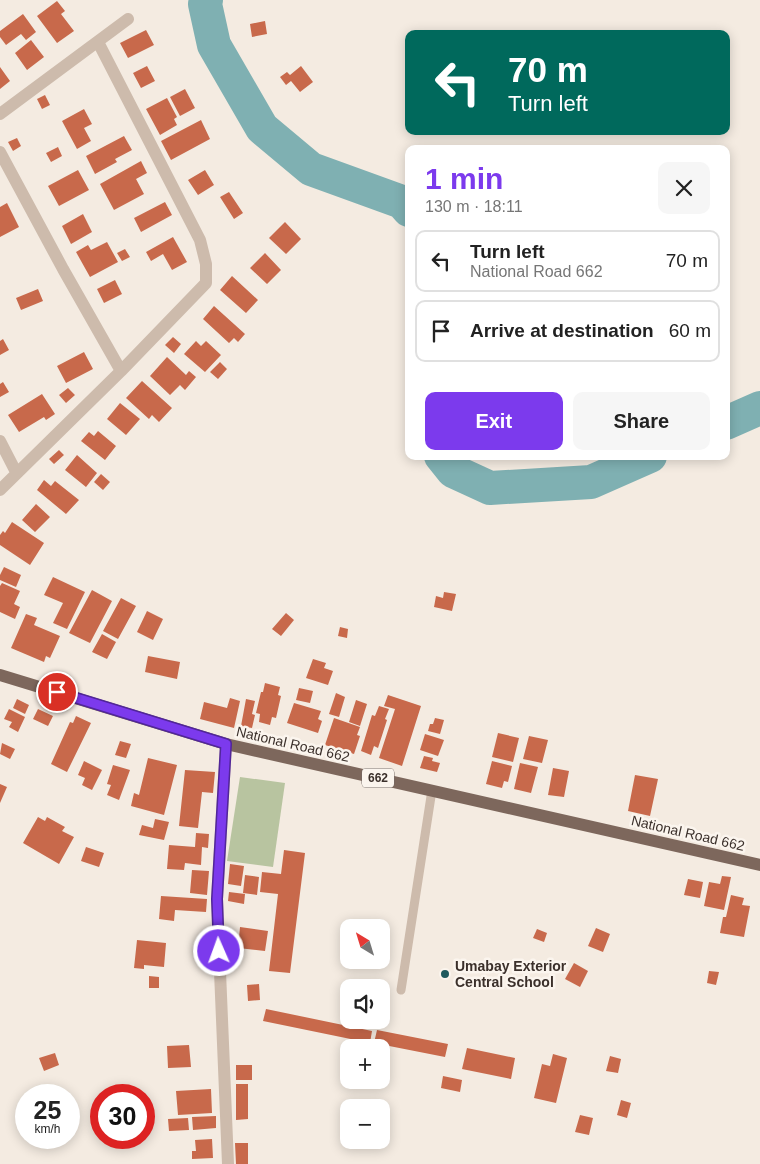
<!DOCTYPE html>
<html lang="en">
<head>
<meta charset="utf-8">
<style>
	body { margin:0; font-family:Helvetica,sans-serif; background:#f6f6f6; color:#222; height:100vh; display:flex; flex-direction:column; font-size:19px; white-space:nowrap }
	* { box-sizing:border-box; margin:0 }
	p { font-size:16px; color:#767676 }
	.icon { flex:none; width:28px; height:28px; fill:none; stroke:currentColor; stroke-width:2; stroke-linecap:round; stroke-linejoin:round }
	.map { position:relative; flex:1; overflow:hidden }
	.details { position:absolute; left:405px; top:145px; width:325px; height:315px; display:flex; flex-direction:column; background:#fff; border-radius:10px; box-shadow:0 2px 12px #0003 }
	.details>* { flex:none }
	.top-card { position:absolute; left:405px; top:30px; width:325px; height:105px; border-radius:10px; box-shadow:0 2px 12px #0003; background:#00695c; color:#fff; overflow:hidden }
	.needle { width:32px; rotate:322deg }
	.tools { position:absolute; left:340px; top:919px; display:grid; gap:10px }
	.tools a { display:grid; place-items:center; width:50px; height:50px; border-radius:10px; background:#fff; box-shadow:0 2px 12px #0003; font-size:25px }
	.speed { position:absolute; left:15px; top:1084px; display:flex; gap:10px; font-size:25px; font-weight:700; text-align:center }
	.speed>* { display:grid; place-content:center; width:65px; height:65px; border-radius:50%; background:#fff; box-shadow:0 2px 12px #0003; line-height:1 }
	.speed small { font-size:12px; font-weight:400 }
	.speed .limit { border:8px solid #d22; background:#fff; color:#111 }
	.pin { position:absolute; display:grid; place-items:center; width:42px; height:42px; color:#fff; margin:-21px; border:2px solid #fff; border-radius:50%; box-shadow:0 1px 5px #0007 }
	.me { position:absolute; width:55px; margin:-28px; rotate:358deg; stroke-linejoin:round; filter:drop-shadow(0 0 4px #0008) }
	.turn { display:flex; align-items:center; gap:18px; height:105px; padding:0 20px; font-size:22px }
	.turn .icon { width:65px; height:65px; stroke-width:2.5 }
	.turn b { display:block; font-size:35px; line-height:42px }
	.round { display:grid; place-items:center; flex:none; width:52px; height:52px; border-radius:10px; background:#f6f6f6 }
	.head { display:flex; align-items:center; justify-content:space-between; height:85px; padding:0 20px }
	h1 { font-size:30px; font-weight:700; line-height:38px; color:#7c3aed }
	.cta { display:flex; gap:10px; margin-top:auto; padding:10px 20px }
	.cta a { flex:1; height:58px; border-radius:10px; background:#7c3aed; color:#fff; font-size:20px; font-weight:700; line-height:58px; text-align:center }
	.cta a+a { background:#f6f6f6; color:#222 }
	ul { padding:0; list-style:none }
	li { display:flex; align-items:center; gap:15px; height:62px; margin:0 10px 8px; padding:0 10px; border:2px solid #e0e0e0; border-radius:10px }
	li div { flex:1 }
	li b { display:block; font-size:19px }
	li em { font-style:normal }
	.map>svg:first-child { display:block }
</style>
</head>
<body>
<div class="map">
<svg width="760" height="1164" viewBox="0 0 760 1164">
	<rect width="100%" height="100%" fill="#f4ebe1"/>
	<!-- green -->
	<path fill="#b8c4a0" d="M240,777L285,783L273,867L227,861Z"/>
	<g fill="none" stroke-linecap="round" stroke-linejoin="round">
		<!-- river -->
		<path stroke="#7fb0b2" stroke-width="34" d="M206,0L205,4L214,45L262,128L311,169L402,202L409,210
			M726,423L760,408
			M441,456L453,471L490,488L591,482L650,456"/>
	</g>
	<!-- building -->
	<path fill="#c8694b" d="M57,1L65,11L61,14L74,31L57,43L37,16Z
		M23,14L36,32L26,40L21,34L6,45L0,37V31Z
		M265,21L267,34L252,37L250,24Z
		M146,30L154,45L128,58L120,43Z
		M31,40L44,57L27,70L15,53Z
		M147,66L155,81L141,88L133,73Z
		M301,66L313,82L300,92L291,81L286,85L280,77L287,72L290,75Z
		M0,67L10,81L0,89Z
		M185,89L195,108L180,116L170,97Z
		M45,95L50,105L42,109L37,99Z
		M167,98L177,117L174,119L177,125L160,135L146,109Z
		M84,109L92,124L84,128L91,141L77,149L62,121Z
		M201,120L210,139L171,160L161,141Z
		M124,136L132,150L115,159L117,162L95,174L86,156Z
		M17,138L21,146L13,151L8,142Z
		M58,147L62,156L51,162L46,153Z
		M141,161L147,173L136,179L144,194L114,210L100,184Z
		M78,170L89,190L59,206L48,186Z
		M205,170L214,185L198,195L188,180Z
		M229,192L243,213L234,219L220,197Z
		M165,202L172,215L141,232L134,218Z
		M7,203L19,227L0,237V207Z
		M83,214L92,232L71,244L62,226Z
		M285,222L301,239L286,254L269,238Z
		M173,237L187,262L172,270L163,254L151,261L146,252Z
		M107,242L118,262L90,277L76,252L88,245L91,250Z
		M125,249L130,257L122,261L117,253Z
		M265,253L281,270L267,284L250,268Z
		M232,276L258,300L246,313L220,290Z
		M115,280L122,294L104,303L97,289Z
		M38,289L43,301L21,310L16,298Z
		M214,306L245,334L238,342L234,338L229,343L203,319Z
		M173,337L181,344L174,353L165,345Z
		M3,339L9,350L0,355V341Z
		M196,341L201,346L206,341L221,355L205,372L184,354Z
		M84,352L93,369L66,383L57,366Z
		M167,357L186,375L189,371L196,377L185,390L180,385L170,395L150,376Z
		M220,362L227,369L218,379L210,372Z
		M142,381L172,408L159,422L152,415L149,419L126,398Z
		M3,382L9,392L0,397V384Z
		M68,388L75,395L66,403L59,395Z
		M42,394L55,414L46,420L44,417L19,432L8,415Z
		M120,403L140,419L126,435L107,419Z
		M98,431L116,446L105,460L81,441L89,432L94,436Z
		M59,450L64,455L54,464L49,459Z
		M77,455L97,473L86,487L65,470Z
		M101,474L110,482L103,490L94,482Z
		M44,480L51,486L55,481L79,500L66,514L37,490Z
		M36,504L50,517L35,532L22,520Z
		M12,522L44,543L30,565L0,545V535L3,531L5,533Z
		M4,567L21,575L16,587L0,580V575Z
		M53,577L85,592L67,629L53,623L63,603L44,595Z
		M2,583L20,591L14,604L20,607L15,619L0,612V586Z
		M92,590L112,601L90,643L69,633Z
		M444,592L456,594L452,611L434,607L436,596L443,598Z
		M121,598L136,606L118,639L103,631Z
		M147,611L163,619L153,640L137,632Z
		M286,613L294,620L281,636L272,629Z
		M26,614L37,618L34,625L60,636L50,658L46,656L44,662L11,648Z
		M340,627L348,629L347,638L338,636Z
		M102,634L116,642L107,659L92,652Z
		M148,656L180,662L177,679L145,672Z
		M313,659L326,663L324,668L333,671L328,685L306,678Z
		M265,683L280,687L278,695L281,696L276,718L272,717L270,725L259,722L260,714L256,713L261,692H263Z
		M299,688L313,691L310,703L296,700Z
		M336,693L345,697L339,717L329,714Z
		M388,695L421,706L402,766L379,758L395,709L384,706Z
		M230,698L240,701L234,728L200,719L204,702L227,708Z
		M17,699L29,705L25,714L13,708Z
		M246,699L255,701L252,714L255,715L252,728L241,726Z
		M356,700L367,704L360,726L349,722Z
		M294,703L321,711L318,719L322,721L318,733L287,723Z
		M379,706L389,709L385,719L387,720L378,748L374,746L371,755L361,751L372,715L375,716Z
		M9,709L25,717L18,732L9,727L12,722L4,719Z
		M38,709L53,716L48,726L33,719Z
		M76,716L91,723L67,772L51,764L70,722L73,723Z
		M334,718L360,727L357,735L360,736L354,754L325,745Z
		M435,718L444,720L440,734L428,731L430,724H433Z
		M498,733L519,738L513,762L492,757Z
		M425,734L444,740L438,756L420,750Z
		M529,736L548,740L542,763L523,759Z
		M120,741L131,744L126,758L115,755Z
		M2,743L15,749L10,759L0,754Z
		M424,756L433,758L432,761L440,763L437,772L420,768Z
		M148,758L177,765L164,815L131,806L134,793L139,795Z
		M84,761L102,770L92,790L82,785L85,778L78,775Z
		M492,761L512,766L508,782L504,781L502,788L486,784Z
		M520,763L538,767L531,793L514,789Z
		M113,765L130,770L119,800L107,795L111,785L107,784Z
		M553,768L569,771L564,797L548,795Z
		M185,770L215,772L213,793L202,792L198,828L179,826Z
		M635,775L658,779L650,816L628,811Z
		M0,784L7,787L0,803Z
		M38,817L45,821L47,817L65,827L62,831L74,837L59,864L23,843Z
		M155,819L169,822L164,840L139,835L142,825L153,828Z
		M196,833L209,834L208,848L202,847L201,865L185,863L184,870L167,869L169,845L195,847Z
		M86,847L104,853L99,867L81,861Z
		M284,850L305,853L290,973L269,971L278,894L260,892L262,872L281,874Z
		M230,864L244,866L241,886L228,884Z
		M192,870L209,871L207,895L190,893Z
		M245,875L259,877L257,895L243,893Z
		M722,876L731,877L724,910L704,906L709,882L720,884Z
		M688,879L703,882L700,898L684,895Z
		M229,892L245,894L244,904L228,901Z
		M731,895L744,898L742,905L750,906L744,937L720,933L723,917H726Z
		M161,896L207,899L206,912L175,910L174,921L159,919Z
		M240,927L268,931L265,951L238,948Z
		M596,928L610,934L603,952L588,946Z
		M537,929L547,933L544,942L533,938Z
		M137,940L166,943L164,967L144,965V969L134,968Z
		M574,963L588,971L580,987L565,979Z
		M709,971L719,972L716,985L707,983Z
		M149,976L159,977V988H149Z
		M259,984L260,1000L248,1001L247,985Z
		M266,1009L372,1031L370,1043L263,1021Z
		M377,1030L448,1044L445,1057L374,1043Z
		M189,1045L191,1067L168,1068L167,1046Z
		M467,1048L515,1058L511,1079L462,1069Z
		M55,1053L59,1065L44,1071L39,1058Z
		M553,1054L567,1058L556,1103L534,1098L542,1064L550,1066Z
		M610,1056L621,1059L618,1073L606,1071Z
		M236,1065H252V1080H236Z
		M443,1076L462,1080L460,1092L441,1088Z
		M236,1084H248V1119L236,1120Z
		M211,1089L212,1113L178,1115L176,1091Z
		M621,1100L631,1103L627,1118L617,1115Z
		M580,1115L593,1118L589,1135L575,1132Z
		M216,1116V1128L193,1130L192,1117Z
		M188,1118L189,1130L169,1131L168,1119Z
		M212,1139L213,1158L192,1159V1151H196L195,1140Z
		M235,1143H248V1164H236Z"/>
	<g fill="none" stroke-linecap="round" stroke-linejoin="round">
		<!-- service -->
		<path stroke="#cdbbac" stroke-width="9" d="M401,990L432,790"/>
		<!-- minor -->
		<path stroke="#cdbbac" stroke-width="12" d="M0,114L128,19
			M0,152L63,269L121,371
			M0,441L16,472
			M0,490L121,371L206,283V264L200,240L98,42
			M226,744L217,899L228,1164"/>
		<!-- primary -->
		<path stroke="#7d675c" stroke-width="12" d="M0,675L226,744L760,865"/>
	</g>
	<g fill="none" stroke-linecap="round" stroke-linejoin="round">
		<!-- route casing -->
		<g stroke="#51269a" stroke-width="12">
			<path id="route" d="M57,692L226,744L217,899L219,951"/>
		</g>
		<!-- route -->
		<use href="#route" stroke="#7c3aed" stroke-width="9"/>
	</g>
	<!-- markers -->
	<circle fill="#1f5a5e" stroke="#fbf5ee" stroke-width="2" cx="445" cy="974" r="5"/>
	<g text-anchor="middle" stroke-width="5" stroke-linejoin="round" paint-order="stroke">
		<!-- shield labels -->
		<rect fill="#fbf5ee" stroke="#756b66" stroke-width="1" x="362" y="768.5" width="32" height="19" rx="4"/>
		<g font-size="12" font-weight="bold" fill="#3b302b">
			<text x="378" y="782">662</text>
		</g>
		<!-- street labels -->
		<g font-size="14" fill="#3b302b" stroke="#fbf5ee">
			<text transform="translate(293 744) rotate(13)" y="5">National Road 662</text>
			<text transform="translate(688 833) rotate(13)" y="5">National Road 662</text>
		</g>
		<!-- poi labels -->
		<g font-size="14" font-weight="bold" fill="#3b302b" stroke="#fbf5ee" text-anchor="start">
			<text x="455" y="971">Umabay Exterior<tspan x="455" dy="16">Central School</tspan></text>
		</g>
	</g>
</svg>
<div class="tools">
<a><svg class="needle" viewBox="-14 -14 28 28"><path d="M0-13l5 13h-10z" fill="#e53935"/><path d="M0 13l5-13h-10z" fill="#767676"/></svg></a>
<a><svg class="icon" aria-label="sound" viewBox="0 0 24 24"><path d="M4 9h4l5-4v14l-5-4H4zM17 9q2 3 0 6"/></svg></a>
<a>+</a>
<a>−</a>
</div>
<div class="speed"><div>25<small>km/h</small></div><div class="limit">30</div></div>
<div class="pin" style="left:57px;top:692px;background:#d93025"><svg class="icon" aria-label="arrive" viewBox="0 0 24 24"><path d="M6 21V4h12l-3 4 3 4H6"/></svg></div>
<svg class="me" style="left:219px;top:951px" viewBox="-20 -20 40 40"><circle r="17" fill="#7c3aed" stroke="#fff" stroke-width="3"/><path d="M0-11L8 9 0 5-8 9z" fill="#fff"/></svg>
<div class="top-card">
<div class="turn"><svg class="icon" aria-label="left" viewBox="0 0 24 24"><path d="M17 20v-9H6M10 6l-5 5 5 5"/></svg><div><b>70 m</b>Turn left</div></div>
</div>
<section class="details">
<div class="head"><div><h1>1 min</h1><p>130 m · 18:11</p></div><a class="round"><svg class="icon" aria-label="close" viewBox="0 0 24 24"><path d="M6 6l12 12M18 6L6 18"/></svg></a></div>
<ul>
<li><svg class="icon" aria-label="left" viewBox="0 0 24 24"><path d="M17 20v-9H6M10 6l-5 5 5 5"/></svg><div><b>Turn left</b><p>National Road 662</p></div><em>70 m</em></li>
<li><svg class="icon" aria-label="arrive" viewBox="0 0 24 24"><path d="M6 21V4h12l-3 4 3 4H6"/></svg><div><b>Arrive at destination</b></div><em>60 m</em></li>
</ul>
<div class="cta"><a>Exit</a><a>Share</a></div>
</section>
</div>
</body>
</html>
